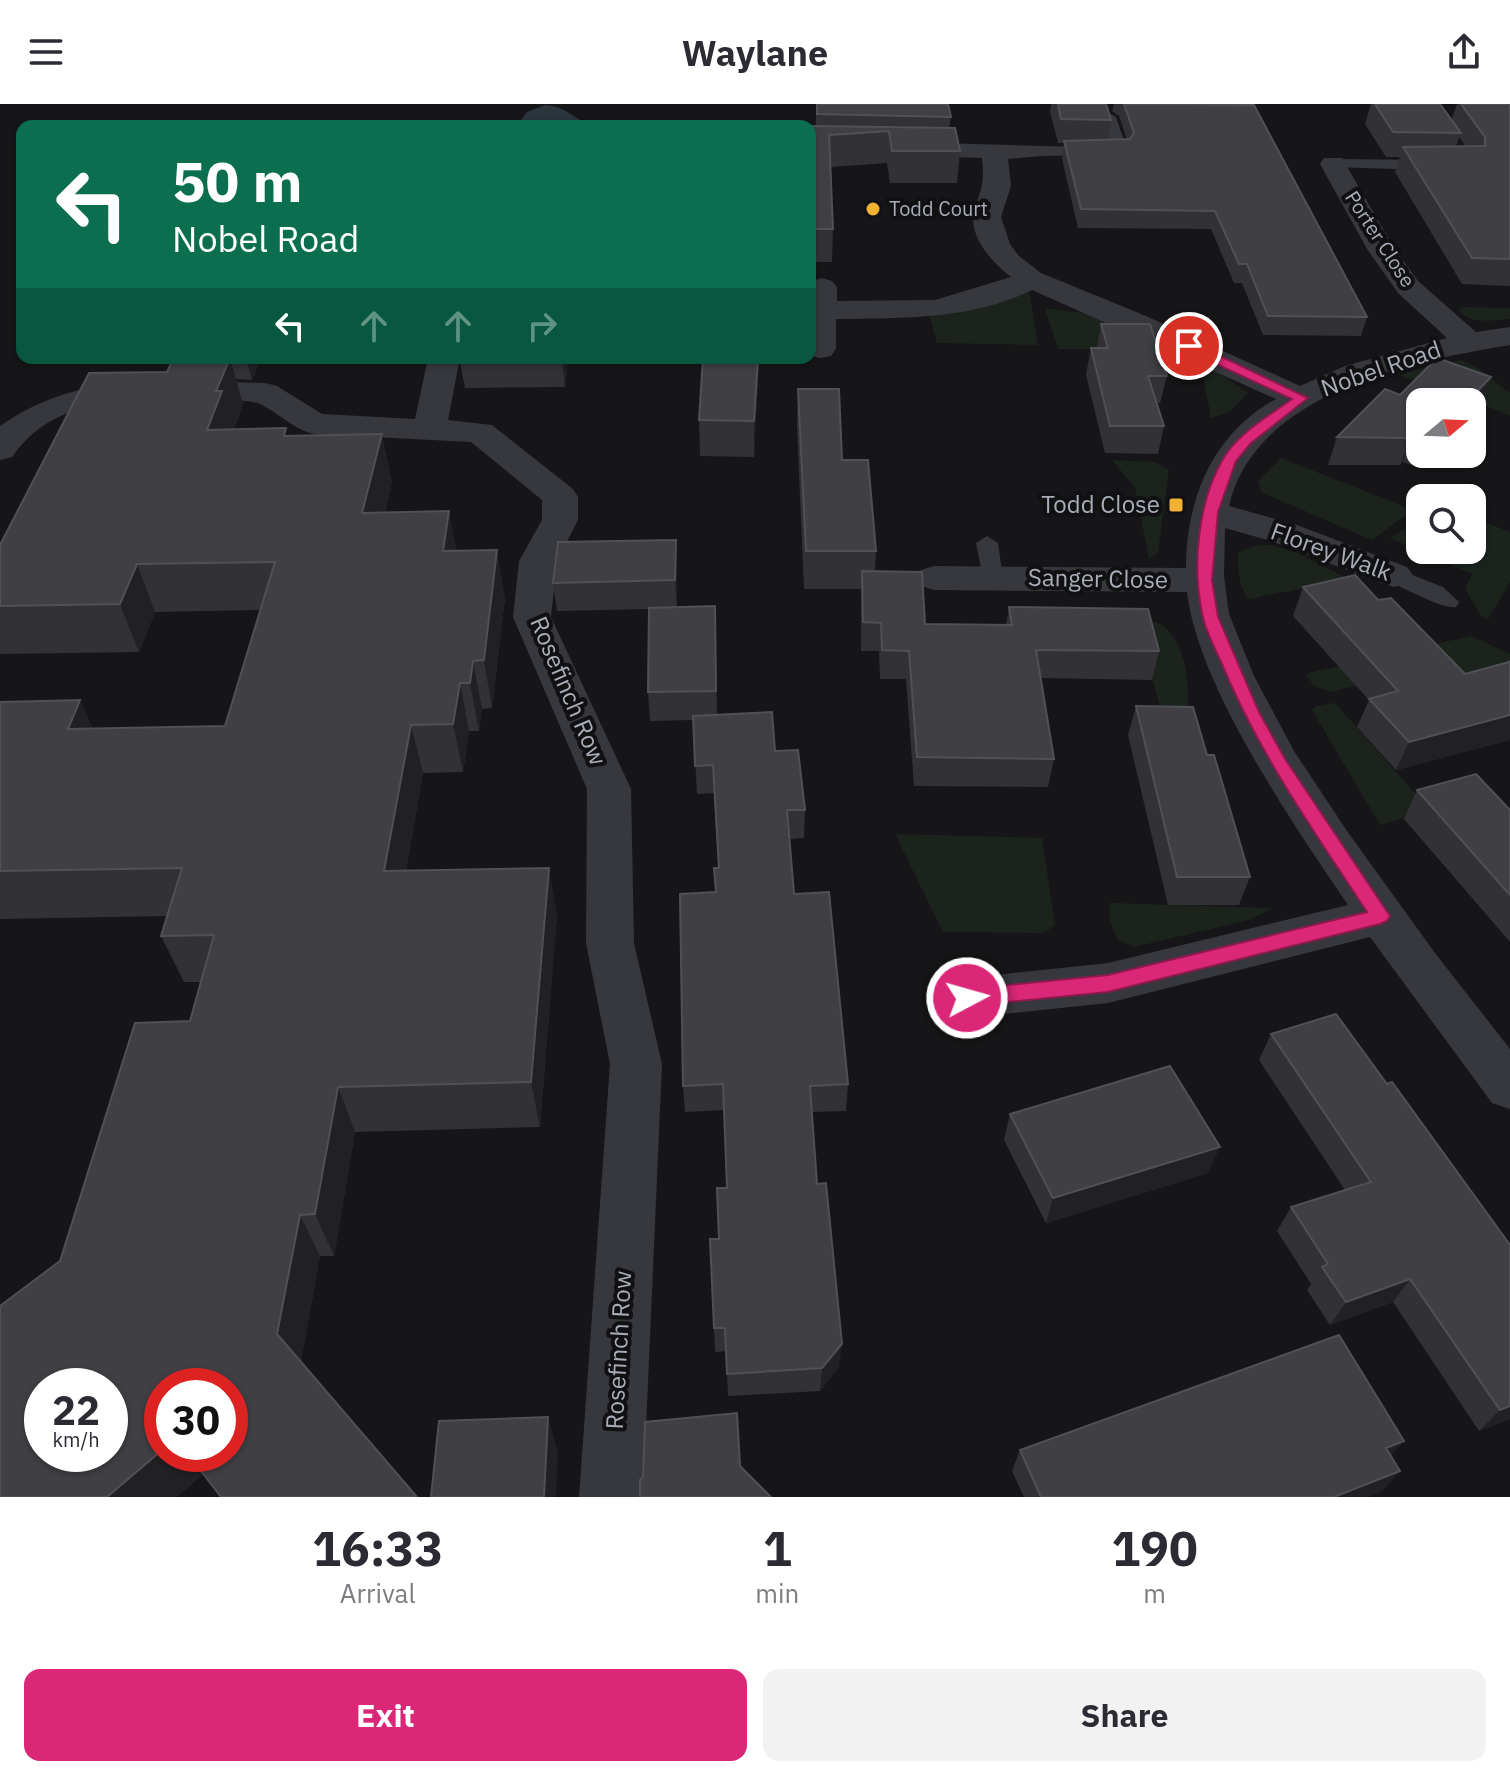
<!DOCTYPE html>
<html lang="en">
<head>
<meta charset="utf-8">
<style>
	body { margin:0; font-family:"IBM Plex Sans",sans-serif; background:#f2f2f3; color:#2b2b33; height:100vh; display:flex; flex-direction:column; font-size:30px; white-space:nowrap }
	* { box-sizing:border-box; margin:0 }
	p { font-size:26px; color:#7c7c81 }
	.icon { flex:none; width:44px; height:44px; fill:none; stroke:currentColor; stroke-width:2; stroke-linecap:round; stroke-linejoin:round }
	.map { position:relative; height:1393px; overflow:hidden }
	.panel { display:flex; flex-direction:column; background:#fff; flex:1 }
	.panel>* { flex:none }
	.top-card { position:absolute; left:16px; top:16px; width:800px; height:244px; border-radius:16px; box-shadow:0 2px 6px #0004; background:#0b6e4f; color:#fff; overflow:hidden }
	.needle { width:52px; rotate:71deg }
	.fabs { position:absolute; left:1406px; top:284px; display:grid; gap:16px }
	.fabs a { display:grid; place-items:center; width:80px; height:80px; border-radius:16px; background:#fff; box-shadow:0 2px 6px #0004; font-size:40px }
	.speed { position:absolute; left:24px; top:1264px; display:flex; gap:16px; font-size:40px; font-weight:700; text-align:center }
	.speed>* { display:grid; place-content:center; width:104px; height:104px; border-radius:50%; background:#fff; box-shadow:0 2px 6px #0004; line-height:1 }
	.speed small { font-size:20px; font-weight:400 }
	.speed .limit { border:12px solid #d22; background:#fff; color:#111 }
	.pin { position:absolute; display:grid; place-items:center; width:68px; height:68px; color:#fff; margin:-34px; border:4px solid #fff; border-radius:50%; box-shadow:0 2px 8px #0007 }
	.me { position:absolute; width:88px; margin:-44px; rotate:84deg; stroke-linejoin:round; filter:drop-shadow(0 0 6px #0008) }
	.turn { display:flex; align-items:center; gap:28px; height:168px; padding:0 24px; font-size:36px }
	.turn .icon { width:104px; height:104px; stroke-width:2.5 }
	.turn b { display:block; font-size:56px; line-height:68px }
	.lanes { display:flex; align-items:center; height:76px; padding:0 24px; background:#0003; justify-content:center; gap:40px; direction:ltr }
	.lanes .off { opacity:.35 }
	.eta { display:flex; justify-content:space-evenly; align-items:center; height:136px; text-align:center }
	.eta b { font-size:48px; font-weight:800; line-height:56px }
	.primary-button { display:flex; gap:16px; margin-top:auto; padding:16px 24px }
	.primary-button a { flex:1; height:92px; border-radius:16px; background:#db2777; color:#fff; font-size:32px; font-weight:800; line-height:92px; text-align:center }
	.primary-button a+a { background:#f2f2f3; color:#2b2b33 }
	header { display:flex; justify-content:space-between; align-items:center; height:104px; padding:0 24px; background:#fff; font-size:36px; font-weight:800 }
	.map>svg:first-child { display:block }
</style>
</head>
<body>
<header><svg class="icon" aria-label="menu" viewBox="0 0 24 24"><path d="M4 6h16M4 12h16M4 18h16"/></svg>Waylane<svg class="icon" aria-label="share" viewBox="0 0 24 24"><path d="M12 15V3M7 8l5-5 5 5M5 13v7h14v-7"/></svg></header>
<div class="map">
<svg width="1510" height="1393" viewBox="0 0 1510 1393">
	<rect width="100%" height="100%" fill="#161618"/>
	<!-- green -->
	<path fill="#1c231d" d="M1029,187L1038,241L937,239L929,210Z
		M1461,203L1510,204V215C1494,216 1469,221 1459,206Z
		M1045,204L1091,210L1170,246L1058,245Z
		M1461,256L1478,264L1510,289V311L1397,270Z
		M1201,262L1214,266L1248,289L1229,308L1211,314Z
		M1281,354L1413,406L1372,436L1261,388L1258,377Z
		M1112,356L1155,358L1169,366L1158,448L1149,455L1135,384Z
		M1472,413L1510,428V478L1488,515L1482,513L1465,485L1472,470L1390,434L1420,416V446H1472Z
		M1271,441L1298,449L1349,475L1248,495C1238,479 1238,466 1238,448L1255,442Z
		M1137,516C1143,516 1151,516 1156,518C1184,529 1190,577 1188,603L1161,607Z
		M1471,532L1510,550V579L1470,574L1443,560L1331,588L1314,582L1307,572L1309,569Z
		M1335,599L1431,707L1380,721L1312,606L1316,602Z
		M895,730L1042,734L1055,821L1044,829L943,828Z
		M1109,799L1273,804L1249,816L1134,843L1117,835L1110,817Z"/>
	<!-- water -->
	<path fill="#2c353c" d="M545,1C566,2 574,15 592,22H517L527,8Z"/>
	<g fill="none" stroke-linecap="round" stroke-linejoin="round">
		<!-- lane -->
		<path fill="#37383d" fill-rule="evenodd" d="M1109,9L1116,13L1128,48L1125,51L1033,52L1025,47L1033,42L1111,43L1102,13Z
			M1333,55L1433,56L1441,61L1433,66L1328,63V57Z
			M987,432L998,439L1003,474L1000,479H984L976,439Z
			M1394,464L1443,483L1459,498L1456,503C1443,506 1402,483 1386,476L1383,471L1386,466Z"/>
		<!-- street -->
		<path fill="#37383d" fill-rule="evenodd" d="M902,38L1042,42L1046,47L1042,52L1008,55L1011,82L1001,113L1010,140L1019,152L1041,169L1146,212L1300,282L1345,262L1447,234L1398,189L1367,145L1320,60L1324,54H1342L1394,144L1418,177L1476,228L1510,223V241C1412,257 1255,289 1229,402L1297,421L1407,463L1413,471L1407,479L1394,483L1381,479L1271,437L1225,424L1224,472L1229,510L1254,572L1294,647L1347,727L1435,849L1510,945V1005L1492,999L1370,833L1108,899L967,914L949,908L942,894L949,880L967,874L1108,859L1348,801C1294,721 1198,583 1187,488L934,486L921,482L915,474L921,466L934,462L1186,464C1186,395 1213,329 1276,295L1032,186C970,216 903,214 836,215V245L831,252L820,254L810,252L812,177L822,174L832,177L837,183V197L935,196L1011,173C994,160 969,134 974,110C980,83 985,85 982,54L893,51L889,46L893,41Z
			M428,254H460L448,316L492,321L573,385L578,393V416L557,457L551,513L631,685L634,839L662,960L643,1393H579L610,960L586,839L587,685L513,513L519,457L542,416V396L471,338L314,330C293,325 279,309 260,300C246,294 220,298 205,298C135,297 57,288 12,353L0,356V322C84,264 169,278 265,279L277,282L322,310L415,315Z"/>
	</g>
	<!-- wall -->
	<path fill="#323236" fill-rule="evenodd" d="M816,0H948L951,13L949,24L960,47L957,79H890L887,59L831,63L833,125L832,158H810V22H816Z
		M1051,0H1107L1111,16L1108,36H1127L1119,12L1112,7L1114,0H1208L1367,213L1361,232L1263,231L1242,179H1234L1211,125L1078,124L1062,55L1064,39H1058L1050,7Z
		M1371,0H1440L1451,17L1457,0H1510V182L1462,180L1395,68L1400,53H1386L1365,20ZM1459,33L1466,43H1456Z
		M1101,220L1167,272L1160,299H1157L1164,322L1158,350L1105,349L1086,271L1091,244H1097Z
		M193,254H261L252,276L236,275L243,300L234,325L288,332L392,377L385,408L457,447L505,494L492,604L482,605L479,627H469L463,668L423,669L406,767L557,811L540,1023L355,1028L334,1152H320L301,1257L60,1157L190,917L201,878H184L161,832L167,812L0,815V598L80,596L93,625L225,622L261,506L155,508L139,548L0,550V441L167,268Z
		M344,254H426L425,255L344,257Z
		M568,254L565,283L465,284L460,258Z
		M759,254L754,353L700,352L699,316Z
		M1491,273L1480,300L1472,308V298H1420V350H1433L1419,364L1403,358L1400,361H1328L1337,333L1400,291Z
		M798,285L842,356L876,447L875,467L925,520L1006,521L1009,503L1159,547L1152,576L1041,574L1054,655L1048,683L914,682L906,575H880L879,547H861V485H804L797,322Z
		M676,436L677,503L715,502L717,611L775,647L805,706L804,734L790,735L794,790L848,980L846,1007L812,1008L817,1080L839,1263L820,1287L728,1292L726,1247L715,1248L710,1135H719L727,1084L724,1006L685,1008L683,982L715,788L718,764L714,689L697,690L693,616L650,617L648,588L649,505L557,507L553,479Z
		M1303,483L1378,496L1465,570L1509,558L1510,557V636L1396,666L1357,623L1369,596L1293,512Z
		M1136,602L1250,773L1239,801H1168L1128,631Z
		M1417,686L1510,706V838L1404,715Z
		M1271,930L1387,980L1510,1141V1315L1479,1327L1393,1198L1330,1221L1307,1186L1311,1180L1277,1127L1291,1103L1345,1086L1259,956Z
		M1010,1010L1208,1069L1046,1119L1004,1036Z
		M1404,1337L1390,1352L1400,1367L1381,1388L1368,1393H1024L1012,1367L1020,1346Z"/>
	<!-- shaded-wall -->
	<path fill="#212124" d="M230,254L243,300L234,325L236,333L207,326L216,287Z
		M246,254H261L252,276Z
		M563,254H568L565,283L562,256Z
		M758,254H759L754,353V317Z
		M1491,273L1480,300L1472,308V298H1467Z
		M382,330L392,377L373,456L362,409Z
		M1413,331L1403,358L1400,361L1411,334Z
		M1425,350H1433L1419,364Z
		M449,407L458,454L443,447Z
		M676,436L677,464V505L675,476Z
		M497,446L505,494L492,604L484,556Z
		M137,460L155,508L139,548L120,500Z
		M473,557L482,605L479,627L470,579Z
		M460,579L469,627L463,668L453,620Z
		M80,596L102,644L68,625Z
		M1510,611V636L1396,666L1409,638Z
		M411,621L423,669L398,814L384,767Z
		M549,764L557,811L540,1023L531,978Z
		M338,983L355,1028L334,1152L315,1110Z
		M1220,1043L1208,1069L1046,1119L1053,1094Z
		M300,1111L320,1152L299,1268L277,1230Z
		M1410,1175L1393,1198L1330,1221L1346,1198Z
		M842,1240L839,1263L820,1287L822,1264Z
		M1510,1302V1315L1479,1327L1500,1306Z
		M548,1313L558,1349L556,1393H544Z
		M1404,1337L1385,1358L1386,1344Z
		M162,1346V1350H188L204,1370L177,1393H107Z
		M1400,1367L1381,1388L1368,1393H1334Z"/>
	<!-- building -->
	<path fill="#3f3f44" stroke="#4f5156" stroke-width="2" fill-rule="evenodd" d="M817,0H948L951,13L817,10Z
		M1058,0H1106L1111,16L1061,15Z
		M1124,0L1254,1L1367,213L1268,212L1247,160H1239L1215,107L1081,105L1064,37L1130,35L1134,29Z
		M1375,0H1440L1461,29L1393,28Z
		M1461,0H1510V155L1472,154L1403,43L1485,42V33Z
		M708,20L802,22H708Z
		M810,22L955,24L960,47H892L889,27L829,31L833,125H810Z
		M1101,220H1150L1167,272H1148L1164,322H1110L1091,244H1108Z
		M230,254L216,287H222L207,326L286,324L284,332L382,330L362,409L449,407L443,447L497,446L484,556L473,557L470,579H460L453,620L411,621L384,767L549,764L531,978L338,983L315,1110L300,1111L277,1230L417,1393H221L188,1350H230V1282H162V1346L107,1393H0V1202L60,1157L135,919L190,917L214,831L161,832L182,764L0,767V598L80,596L68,625L225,622L275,458L137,460L120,500L0,502V441L89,269L167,268L173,255ZM42,1282H110V1350H42Z
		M461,254H563L562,256L460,258Z
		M703,254H758L754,317L699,316Z
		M1437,254L1491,273L1467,298H1420V333L1413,331L1411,334L1337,333L1385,285L1400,291Z
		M798,285H839L842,356H868L876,447H806Z
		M676,436L675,476L553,479L558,438Z
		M862,467L922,468L925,520L1012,521L1009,503L1148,505L1159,547L1036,546L1054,655L917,653L909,547L882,546L881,519L863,518Z
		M1355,471L1378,496L1391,494L1465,570L1509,558L1510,557V611L1409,638L1369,595L1398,587L1303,483Z
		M715,502L716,587L648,588L649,504Z
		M1136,602L1193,603L1207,651H1214L1250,773H1177Z
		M772,608L775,647L798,646L805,706H787L794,790L829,788L848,980L810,982L817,1080L826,1079L842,1240L822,1264L727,1270L725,1224H714L710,1135H719L717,1084H727L723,980L683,982L680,790L716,788L714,764H719L713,661L695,662L693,612Z
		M1476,670L1510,706V791L1417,686Z
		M1336,910L1387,980L1392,978L1510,1141V1302L1500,1306L1410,1175L1346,1198L1322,1163L1328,1160L1291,1103L1371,1078L1271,930Z
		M1170,962L1220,1043L1053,1094L1010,1010Z
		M1339,1231L1404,1337L1386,1344L1400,1367L1334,1393H1041L1020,1346Z
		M737,1309L740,1362L771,1393H640V1376L643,1373L645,1318Z
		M548,1313L544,1393H431L439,1317Z"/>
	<!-- route -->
	<path fill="#db2777" stroke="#8e194d" stroke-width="2" d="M1184,239H1193L1308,294L1251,339L1236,357L1218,408L1212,476L1218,513L1259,608L1285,655L1390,812L1387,817L1380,820L1108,888L967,902L960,900L957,894L960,888L967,885L1108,871L1367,808C1314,727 1259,650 1222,560C1215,544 1205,527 1202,509C1192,461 1198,398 1223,355C1238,329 1269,312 1292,295L1184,245Z"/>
	<!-- markers -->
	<g fill="#f2b134" stroke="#111113" stroke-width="3">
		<circle cx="873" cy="105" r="8"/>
		<rect x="1168" y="393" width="16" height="16" rx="4"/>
	</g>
	<g text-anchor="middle" stroke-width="8" stroke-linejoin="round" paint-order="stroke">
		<!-- far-poi labels -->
		<g font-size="20" fill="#a8adb8" stroke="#111113" text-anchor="start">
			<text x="889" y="112">Todd Court</text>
		</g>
		<!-- far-street labels -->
		<g font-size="20" fill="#a8adb8" stroke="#111113">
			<text transform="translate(1380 135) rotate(57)" y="7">Porter Close</text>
		</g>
		<!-- street labels -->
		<g font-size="24" fill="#a8adb8" stroke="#111113">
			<text transform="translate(1381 265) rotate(-19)" y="8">Nobel Road</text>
			<text transform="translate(1331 448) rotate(20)" y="8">Florey Walk</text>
			<text transform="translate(1098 475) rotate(1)" y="8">Sanger Close</text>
			<text transform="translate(568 587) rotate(67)" y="8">Rosefinch Row</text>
			<text transform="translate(619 1246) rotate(-87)" y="8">Rosefinch Row</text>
		</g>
		<!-- poi labels -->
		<g font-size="24" fill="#a8adb8" stroke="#111113" text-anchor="end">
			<text x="1160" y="409">Todd Close</text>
		</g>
	</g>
</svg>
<div class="fabs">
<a><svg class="needle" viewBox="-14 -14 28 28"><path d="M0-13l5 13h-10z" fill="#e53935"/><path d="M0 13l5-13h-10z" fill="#7c7c81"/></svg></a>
<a><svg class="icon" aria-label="search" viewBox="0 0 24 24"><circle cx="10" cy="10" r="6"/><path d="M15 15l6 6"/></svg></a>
</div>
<div class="speed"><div>22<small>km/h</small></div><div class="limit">30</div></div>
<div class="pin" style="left:1189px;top:242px;background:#d93025"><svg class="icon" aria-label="arrive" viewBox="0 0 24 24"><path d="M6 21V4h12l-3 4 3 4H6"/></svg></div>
<svg class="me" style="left:967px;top:894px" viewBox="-20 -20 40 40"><circle r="17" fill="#db2777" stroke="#fff" stroke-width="3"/><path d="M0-11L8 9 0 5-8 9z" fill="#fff"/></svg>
<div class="top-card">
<div class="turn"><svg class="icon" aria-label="left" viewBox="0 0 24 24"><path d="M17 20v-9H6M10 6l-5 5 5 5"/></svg><div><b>50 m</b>Nobel Road</div></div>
<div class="lanes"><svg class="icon" aria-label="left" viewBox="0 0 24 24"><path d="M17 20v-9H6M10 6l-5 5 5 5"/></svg><svg class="icon off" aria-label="ahead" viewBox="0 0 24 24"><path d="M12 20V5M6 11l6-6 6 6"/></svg><svg class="icon off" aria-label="ahead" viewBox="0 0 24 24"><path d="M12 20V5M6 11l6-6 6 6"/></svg><svg class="icon off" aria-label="right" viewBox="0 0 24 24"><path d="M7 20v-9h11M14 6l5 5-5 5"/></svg></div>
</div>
</div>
<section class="panel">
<div class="eta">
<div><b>16:33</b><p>Arrival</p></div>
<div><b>1</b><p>min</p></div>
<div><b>190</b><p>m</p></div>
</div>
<div class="primary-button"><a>Exit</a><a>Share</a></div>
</section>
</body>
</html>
